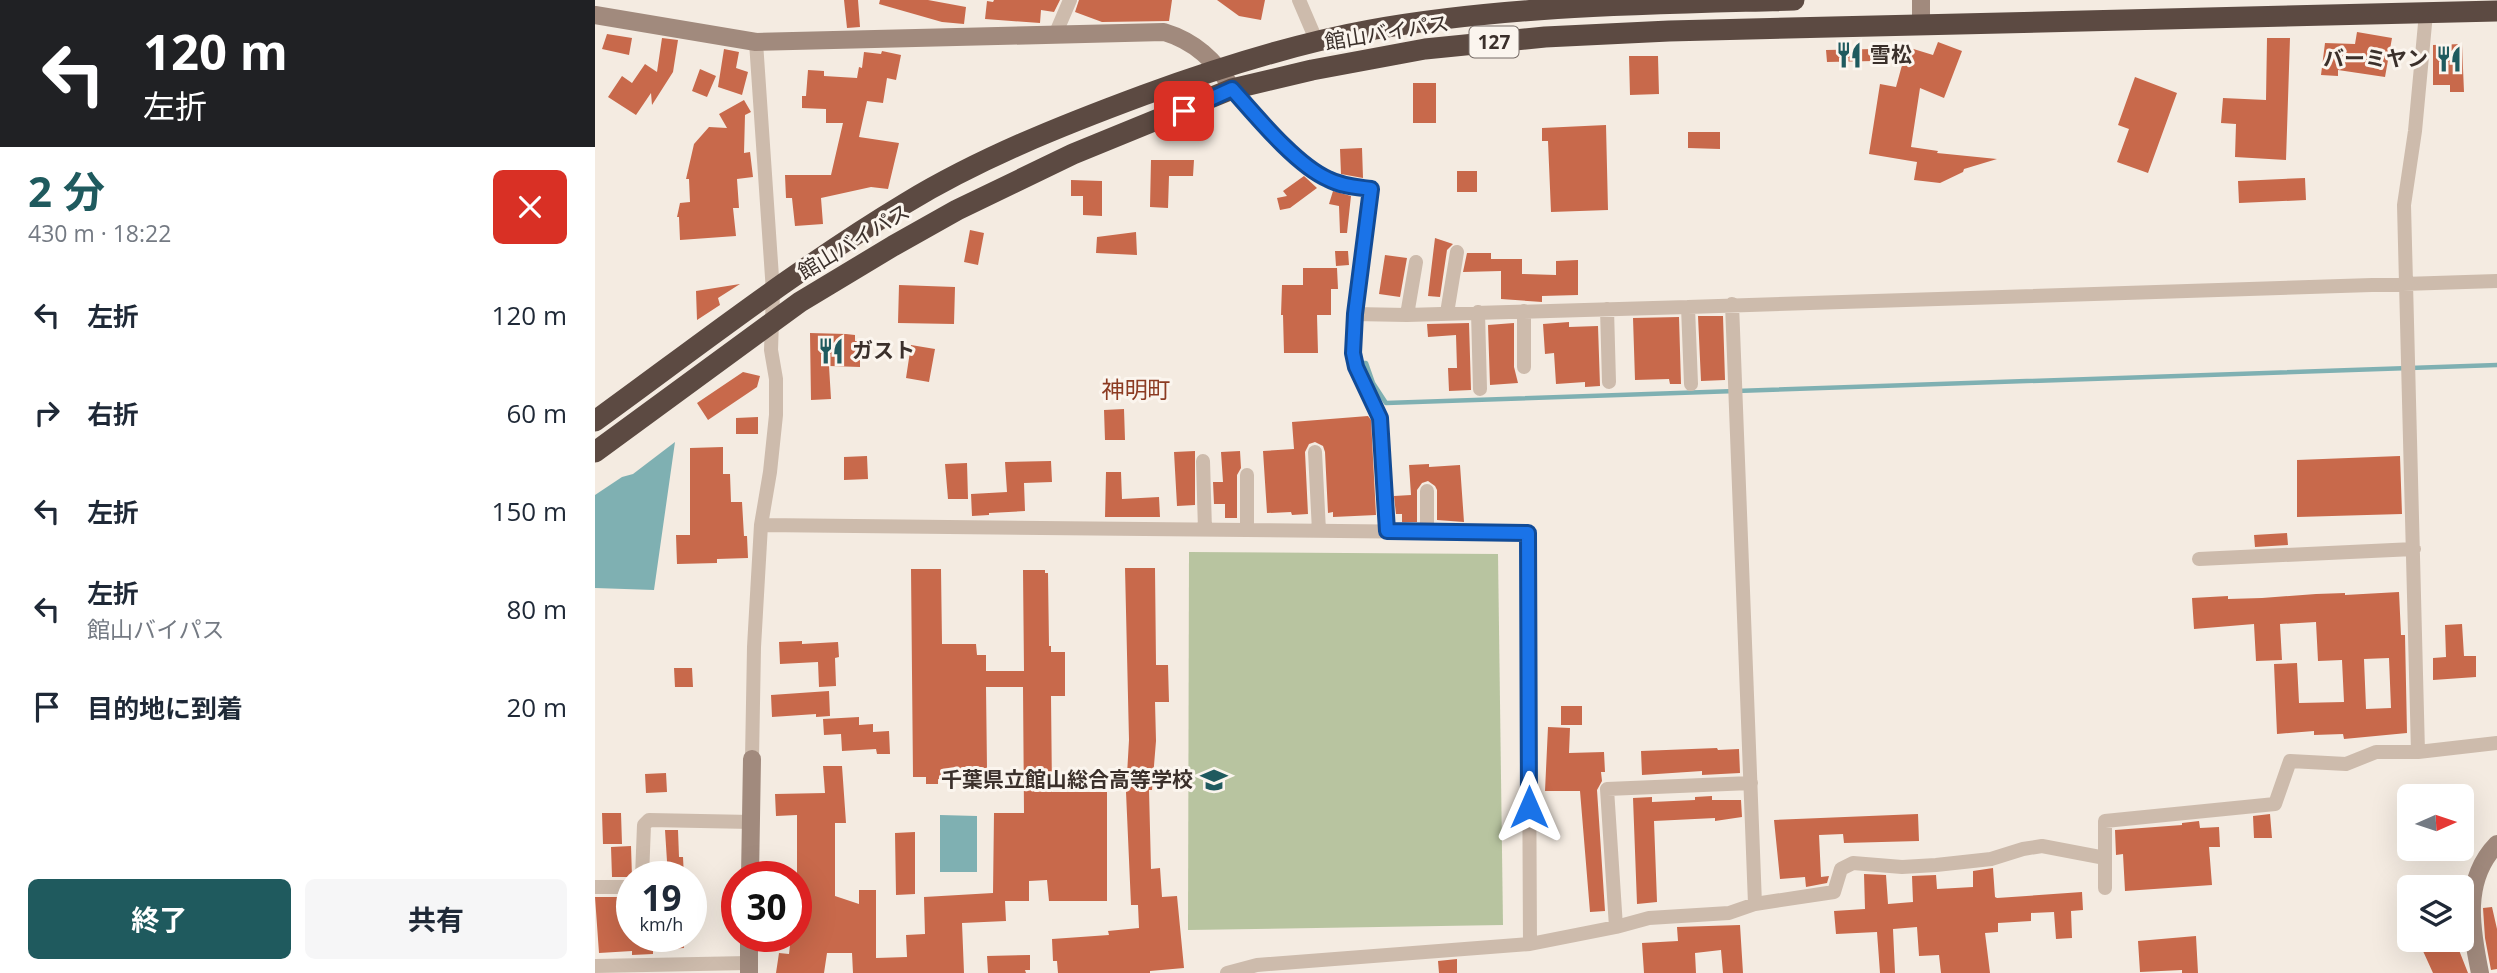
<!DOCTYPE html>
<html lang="ja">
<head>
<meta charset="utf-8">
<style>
	body { margin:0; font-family:"Open Sans","Noto Sans JP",sans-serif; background:#f6f6f7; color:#1f2937; height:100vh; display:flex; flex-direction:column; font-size:26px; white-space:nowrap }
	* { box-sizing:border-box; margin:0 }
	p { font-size:23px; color:#747a83 }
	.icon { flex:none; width:38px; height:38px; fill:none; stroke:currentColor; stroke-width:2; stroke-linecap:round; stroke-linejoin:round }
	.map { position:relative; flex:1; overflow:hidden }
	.panel { display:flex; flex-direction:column; background:#fff; width:595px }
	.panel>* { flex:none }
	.top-card { background:#202124; color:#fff; overflow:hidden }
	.needle { width:46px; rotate:87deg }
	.fabs { position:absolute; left:1802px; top:784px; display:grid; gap:14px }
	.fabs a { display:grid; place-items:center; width:77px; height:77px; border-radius:10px; background:#fff; box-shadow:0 7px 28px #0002; font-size:35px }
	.speed { position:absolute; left:21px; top:861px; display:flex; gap:14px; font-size:35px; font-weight:700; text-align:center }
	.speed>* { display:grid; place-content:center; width:91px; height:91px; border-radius:50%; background:#fff; box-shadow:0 7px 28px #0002; line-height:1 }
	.speed small { font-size:18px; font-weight:400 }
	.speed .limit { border:10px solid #d22; background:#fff; color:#111 }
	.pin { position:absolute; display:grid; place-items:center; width:60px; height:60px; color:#fff; margin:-30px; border-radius:14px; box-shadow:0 4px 10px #0006 }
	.me { position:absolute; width:77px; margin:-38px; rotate:0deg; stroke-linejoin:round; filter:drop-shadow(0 0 5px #0008) }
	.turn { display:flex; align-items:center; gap:24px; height:147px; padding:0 28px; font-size:32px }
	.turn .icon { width:91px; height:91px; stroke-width:2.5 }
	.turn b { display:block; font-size:49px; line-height:60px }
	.round { display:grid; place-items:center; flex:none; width:74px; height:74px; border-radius:10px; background:#f6f6f7 }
	.overview { display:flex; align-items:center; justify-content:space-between; height:119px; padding:0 28px }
	h1 { font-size:42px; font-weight:700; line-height:52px; color:#1f5a5e }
	.primary-button { display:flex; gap:14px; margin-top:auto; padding:14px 28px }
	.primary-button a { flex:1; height:80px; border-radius:10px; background:#1f5a5e; color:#fff; font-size:28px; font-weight:700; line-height:80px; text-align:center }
	.primary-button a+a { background:#f6f6f7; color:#1f2937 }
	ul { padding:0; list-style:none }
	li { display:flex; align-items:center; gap:21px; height:98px; padding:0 28px }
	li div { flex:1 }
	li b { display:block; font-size:26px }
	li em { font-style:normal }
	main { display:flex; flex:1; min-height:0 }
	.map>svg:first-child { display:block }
</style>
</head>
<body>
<main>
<section class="panel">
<div class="top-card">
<div class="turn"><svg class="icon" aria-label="left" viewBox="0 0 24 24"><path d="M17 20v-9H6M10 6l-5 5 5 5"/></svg><div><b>120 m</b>左折</div></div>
</div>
<div class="overview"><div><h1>2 分</h1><p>430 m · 18:22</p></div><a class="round" style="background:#d93025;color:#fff"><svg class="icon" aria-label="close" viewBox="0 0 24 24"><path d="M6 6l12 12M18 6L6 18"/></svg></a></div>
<ul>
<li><svg class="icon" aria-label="left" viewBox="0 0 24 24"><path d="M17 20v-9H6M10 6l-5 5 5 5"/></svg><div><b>左折</b></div><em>120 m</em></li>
<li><svg class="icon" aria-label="right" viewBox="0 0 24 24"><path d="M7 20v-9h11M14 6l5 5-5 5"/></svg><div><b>右折</b></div><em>60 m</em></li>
<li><svg class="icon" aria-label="left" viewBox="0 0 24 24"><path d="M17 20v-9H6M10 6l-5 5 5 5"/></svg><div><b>左折</b></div><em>150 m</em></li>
<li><svg class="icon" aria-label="left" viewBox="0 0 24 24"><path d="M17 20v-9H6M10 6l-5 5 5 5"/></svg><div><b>左折</b><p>館山バイパス</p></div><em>80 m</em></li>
<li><svg class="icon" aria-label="arrive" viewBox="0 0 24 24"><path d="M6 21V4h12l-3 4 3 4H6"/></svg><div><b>目的地に到着</b></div><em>20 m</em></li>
</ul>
<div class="primary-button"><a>終了</a><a>共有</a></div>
</section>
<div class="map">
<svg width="1902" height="973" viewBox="0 0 1902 973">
	<rect width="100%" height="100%" fill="#f4ebe1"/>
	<!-- green -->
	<path fill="#b8c4a0" d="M594,552L903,554L908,925L593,930Z"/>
	<!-- water -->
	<path fill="#7fb0b2" d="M80,442L59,590L0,588V495L27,477L38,474Z
		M345,815L382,816V872H345Z"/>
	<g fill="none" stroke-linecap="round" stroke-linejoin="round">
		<!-- stream -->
		<path stroke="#7fb0b2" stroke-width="4.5" d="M766,363H771L778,383L791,403L1902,365"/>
	</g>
	<!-- building -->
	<path fill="#c8694b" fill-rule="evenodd" d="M249,0H263L265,27L252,28Z
		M285,0H333L371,7L369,24L347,22L284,4Z
		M399,0H465L459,12L446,10L445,23L390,19L392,1L398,2Z
		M484,0H577L574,21L507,22L480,12Z
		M622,0H670L666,20L644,16Z
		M1762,32L1797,38L1790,77L1743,70V76L1726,75L1730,43L1760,44Z
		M12,34L37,38L34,55L7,49Z
		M67,38L83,40L78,72L57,105L56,93L41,115L13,97L27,76L37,83L50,64L62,72Z
		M1672,38H1695L1691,160L1640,157L1641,124L1626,123L1628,98L1671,100Z
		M1343,42L1367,51L1349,98L1325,88L1316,147L1343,151L1342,153L1402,159L1369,169L1368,172L1345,183L1319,180L1322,162L1274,154L1285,84L1301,87L1312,47L1338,55Z
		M1867,44L1869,92H1855V85H1838V45Z
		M129,49L144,52L141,68L153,72L147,95L123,87Z
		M1279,49V61L1232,62L1231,50Z
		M287,51L306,55L301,80L292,78L288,103L272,101L264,137L304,143L293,189L276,187L226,198L228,224L200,226L197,198H191L190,175H236L248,123H231V109L207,108V96H211L213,70L229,71V76L262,78L264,67L267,68L269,52L286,54Z
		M1034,56H1063L1064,94L1035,95Z
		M105,69L121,76L112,97L97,91Z
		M1540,77L1582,93L1553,173L1522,162L1534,129L1523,125Z
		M818,83H841V123H818Z
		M149,100L156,112L150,115L149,153L155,152L158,177L142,179L144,208H138L141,236L85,240L84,217H82L85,203L95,202L94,179H91L99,144L114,127L132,128L124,114Z
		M1011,125L1013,210L956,212L953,141H947V128Z
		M1093,132H1125V149L1093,148Z
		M767,148L768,178L746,174L745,149Z
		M556,160H599L598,176H574L573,208L555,207Z
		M862,171H882V192H862Z
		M709,176L722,188L695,208L685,210L682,198L692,196L688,191Z
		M1710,178L1711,200L1644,203L1643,181Z
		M476,180L507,181V216L488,215V196H476Z
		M738,191L756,196L752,233H745L744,206L734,204Z
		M375,230L389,233L383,265L369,262Z
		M541,232L542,255L501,253L502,237Z
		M840,238L858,244L852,250L845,297L833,296Z
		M740,251H753L754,265L741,266Z
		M872,253H896V259H927V274L961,275V261L983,260V295L947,296V302L906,299V271L868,272Z
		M790,255L812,258L805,297L784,294Z
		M708,268H742L743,289H736V315H722L723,353H689L688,315H686L687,285H708Z
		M145,284L123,298L125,305L102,320L101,291Z
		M304,285L360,287L359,324L303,323Z
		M1103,316H1128L1130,380L1106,381Z
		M1084,317L1086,384H1075L1074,379L1040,380L1038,318Z
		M974,322V327L1003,326L1005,386L990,387V382L961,384L959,353L950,354L948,324Z
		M874,323L876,390L854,391L853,368H862L861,335L833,337L832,324Z
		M919,323V367L923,383L895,385L893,325Z
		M215,333L251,334L260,335V341H265V367L234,366L236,399L216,400Z
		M316,345L340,349L334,382L311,378Z
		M148,372L165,376L162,387L113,420L102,403Z
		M529,409L530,440H510L509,410Z
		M773,416L776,420L781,515L738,517V512L733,513L730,452L728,446L720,442L714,444L710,452L713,514L697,515L696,512L672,513L668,451L699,449L697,422Z
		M163,417V434H141V418Z
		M128,447V474H135L136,502H147L149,536H152L153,558L122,559V563L82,564L81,535H95V448Z
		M600,451V505L582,506L579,452Z
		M645,451L646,468L642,475V518H630V504H619L618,482H628L626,452Z
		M272,456L273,479L249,480V457Z
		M1805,456L1807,514L1702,517V460Z
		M456,461L457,482L429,483L430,511L394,513V515L377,516L376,494L412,492L410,462Z
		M372,463L373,499H353L350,464Z
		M834,464V467L865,465L869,522L842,520V490L840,486L833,481L827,483L822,490V522H807V514H801L799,496L816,495L814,465Z
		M511,472H526L527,499L564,497L565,517H510Z
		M1692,533L1693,545L1660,547L1659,535Z
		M530,568H560L561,665H573L574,702H560L561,741L557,790H554L556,869L565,868L567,897L582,896L589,968L555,971V973H463L462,961H458L457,939L514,935L513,931L544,928L543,905H536L531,792L534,740Z
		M316,569H346L347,644H381L382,655H391V671H429L428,570H450V573H453L454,646H456V652H470V696H456L457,792H512V901H454L452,880L434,881V901H410L411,921L367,923L369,973H258L257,953H232L229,973H181L184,953L194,954L196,936H201L202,883V815L181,816L180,794L230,793L228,766H247L251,823H240V896L264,904V890H281V958L312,957L311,935L330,934L329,897L398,893L399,813H429L428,687H391L392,768H389V771H382L383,778H348V780L343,779V784H331V777H318Z
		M1804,592L1806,635H1810L1812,733L1749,739L1748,734L1719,735V731L1682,734L1679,664L1702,663L1704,703L1749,702L1747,660L1723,661L1721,622L1685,624L1687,660L1661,661L1659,624L1599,629L1597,598L1633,596V599L1667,598L1721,594L1750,593V595ZM1794,658L1796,708L1771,709L1769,659Z
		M1867,624L1869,656H1881V677L1838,680V658L1851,657L1850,625Z
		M207,641V644L243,642L244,657L240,658L241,686L224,687L223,662L185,664L184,642Z
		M79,668H97L98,687H80Z
		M234,691L235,716L221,717V714L177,717L176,695Z
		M966,706H987V725H966Z
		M264,717V725L278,724V732L294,731L295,754H282L281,749L247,751L246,734L229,735L228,719Z
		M953,727L975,728L974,753L1009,752L1010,772H1006L1007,781L1002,790L1010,911L995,912L985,791H950Z
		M1122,748L1123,750L1144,749L1145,773L1107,775V771L1047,775L1046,751Z
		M71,773L72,792L51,793L50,774Z
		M1117,796V800H1146L1147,817L1120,821V818L1059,821L1062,902L1042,904L1038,798L1057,797V802L1100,800V797Z
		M7,813H26L27,844H8Z
		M1323,814L1324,841L1249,843L1248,834L1224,835L1226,877L1234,876L1232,883L1211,887L1210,877L1185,879L1179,820Z
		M1675,814L1677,838H1659L1658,816Z
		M1604,821L1605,828L1624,827L1625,847H1614L1617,885L1530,891L1528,854L1521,855L1520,830L1587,825V823Z
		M70,830H83L84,857H88L89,877H73Z
		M320,832V894L301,895L300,833Z
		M36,846L37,877H17L16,847Z
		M1398,868L1400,897L1402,898L1487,892L1488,910L1476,911L1477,938L1461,939L1459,912L1436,913V921L1403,923V932L1390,933L1395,973H1346L1344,955L1324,956L1322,927L1298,929L1300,973H1285L1282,932L1241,934L1239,911L1270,909L1269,874L1291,875L1293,904L1318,902L1317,876L1341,875L1342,889L1378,887V871Z
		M0,897H37V936H88L89,948L58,950V954L37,955V951L4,953Z
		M1897,907L1902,929V969L1896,970L1890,938L1888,908Z
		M1145,925L1148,973H1128L1126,950L1100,953L1101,973H1049L1047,943L1083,941L1082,927Z
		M1601,936L1603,973H1587V970L1545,972L1543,941Z
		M1823,940H1860L1873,973H1838Z
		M435,955V970H430L431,973H393L392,956Z
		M862,959V973H844L843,961Z"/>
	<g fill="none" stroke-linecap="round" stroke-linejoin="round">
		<!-- street -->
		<path stroke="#cdbbac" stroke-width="14" d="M704,0L722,42
			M460,35L475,0
			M637,89C661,116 701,165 733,179C746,185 762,187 776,189L759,314L758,353L761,367L785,418L792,531
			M1137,304L1160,904
			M1093,307L1096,384
			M1012,309L1014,382
			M929,311V367
			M883,312L885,389
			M852,313L862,252
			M759,314L812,315L1093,307L1902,281
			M812,315L821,262
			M720,452L724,531
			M608,461L610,530
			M652,475V530
			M832,491V532
			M166,525L933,533L935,944
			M1604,559L1819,549
			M1823,752L1809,205L1820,131L1831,13
			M157,759L159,647L166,525L175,472L181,415V379L176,350L178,292L161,42
			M47,877L49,825L54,820L157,822
			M0,887H37
			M1510,888V821L1680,804L1695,761L1751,764L1781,752H1823L1902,743
			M1021,927L1012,789L1156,783
			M0,966L154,963
			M632,973L662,965L935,944L1021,927L1054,918L1134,913L1160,904L1239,892L1246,869L1258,863L1307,867L1341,865L1396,859L1428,849L1447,846L1510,858"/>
		<!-- secondary -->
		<path stroke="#a18a7d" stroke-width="18" d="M0,15L161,42L569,32C599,41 622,62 637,89
			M1326,24V0
			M155,877L157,759
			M154,973V936
			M1885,973C1876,929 1867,880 1902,844"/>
		<!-- highway -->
		<path stroke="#5c4a42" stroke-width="21" d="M0,421C102,347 203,268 311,203C385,158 468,125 549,95C623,68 698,44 775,30C914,5 1059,4 1199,0
			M0,452L205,302L298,246L362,210L478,154L637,89L717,70L830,49L950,37L1074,31L1902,11"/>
	</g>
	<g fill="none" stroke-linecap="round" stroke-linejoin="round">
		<!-- route casing -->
		<g stroke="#114b97" stroke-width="18">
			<path id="route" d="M589,111L637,89C661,116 701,165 733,179C746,186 762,187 776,189L760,314L758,353L761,367L785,418L792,531L933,533L934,807"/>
		</g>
		<!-- route -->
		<use href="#route" stroke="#1a73e8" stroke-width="12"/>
	</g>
	<!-- icons -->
	<defs>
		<g id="restaurant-bare" transform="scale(2.1)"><path d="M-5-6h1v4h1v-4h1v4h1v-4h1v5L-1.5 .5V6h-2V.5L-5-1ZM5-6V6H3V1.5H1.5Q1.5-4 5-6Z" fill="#1f5a5e" stroke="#fbf5ee" stroke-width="2.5" paint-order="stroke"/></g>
		<g id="school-bare" transform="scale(2.1)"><path d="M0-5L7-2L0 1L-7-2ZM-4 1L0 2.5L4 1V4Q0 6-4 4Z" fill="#1f5a5e" stroke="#fbf5ee" stroke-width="2.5" paint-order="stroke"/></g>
	</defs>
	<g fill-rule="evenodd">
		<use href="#restaurant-bare" x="1254" y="55"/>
		<use href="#restaurant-bare" x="1854" y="59"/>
		<use href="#restaurant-bare" x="236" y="351"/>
		<use href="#school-bare" x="619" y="780"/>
	</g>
	<g text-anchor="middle" stroke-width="6" stroke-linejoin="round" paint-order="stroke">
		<!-- shield labels -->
		<rect fill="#fbf5ee" stroke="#756b66" stroke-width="2" x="874.5" y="26.5" width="49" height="31" rx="5"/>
		<g font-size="19" font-weight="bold" fill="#3b302b">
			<text x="899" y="49">127</text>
		</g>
		<!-- street labels -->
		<g font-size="21" fill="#3b302b" stroke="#fbf5ee">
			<text transform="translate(792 33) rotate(-9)" y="7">館山バイパス</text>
			<text transform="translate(259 242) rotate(-31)" y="7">館山バイパス</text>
		</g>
		<!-- poi labels -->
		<g font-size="21" font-weight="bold" fill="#3b302b" stroke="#fbf5ee" text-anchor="start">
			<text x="1275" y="62">雪松</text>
			<text x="1833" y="66" text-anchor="end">バーミヤン</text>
			<text x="257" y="358">ガスト</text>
			<text x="598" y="787" text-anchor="end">千葉県立館山総合高等学校</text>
		</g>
		<!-- neighbourhood labels -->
		<g font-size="23" fill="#8c3b22" stroke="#fbf5ee">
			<text x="541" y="398">神明町</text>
		</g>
	</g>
</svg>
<div class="fabs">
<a><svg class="needle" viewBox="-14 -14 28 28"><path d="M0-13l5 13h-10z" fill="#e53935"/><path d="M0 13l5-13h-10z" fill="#747a83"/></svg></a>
<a><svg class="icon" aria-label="layers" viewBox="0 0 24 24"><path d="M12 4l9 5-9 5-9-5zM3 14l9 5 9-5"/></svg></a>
</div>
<div class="speed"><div>19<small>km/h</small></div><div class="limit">30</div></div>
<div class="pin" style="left:589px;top:111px;background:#d93025"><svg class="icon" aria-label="arrive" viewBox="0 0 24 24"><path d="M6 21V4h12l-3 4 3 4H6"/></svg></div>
<svg class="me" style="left:934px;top:807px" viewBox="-20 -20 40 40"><path d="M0-17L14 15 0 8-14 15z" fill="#1a73e8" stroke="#fff" stroke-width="4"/></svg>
</div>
</main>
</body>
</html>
